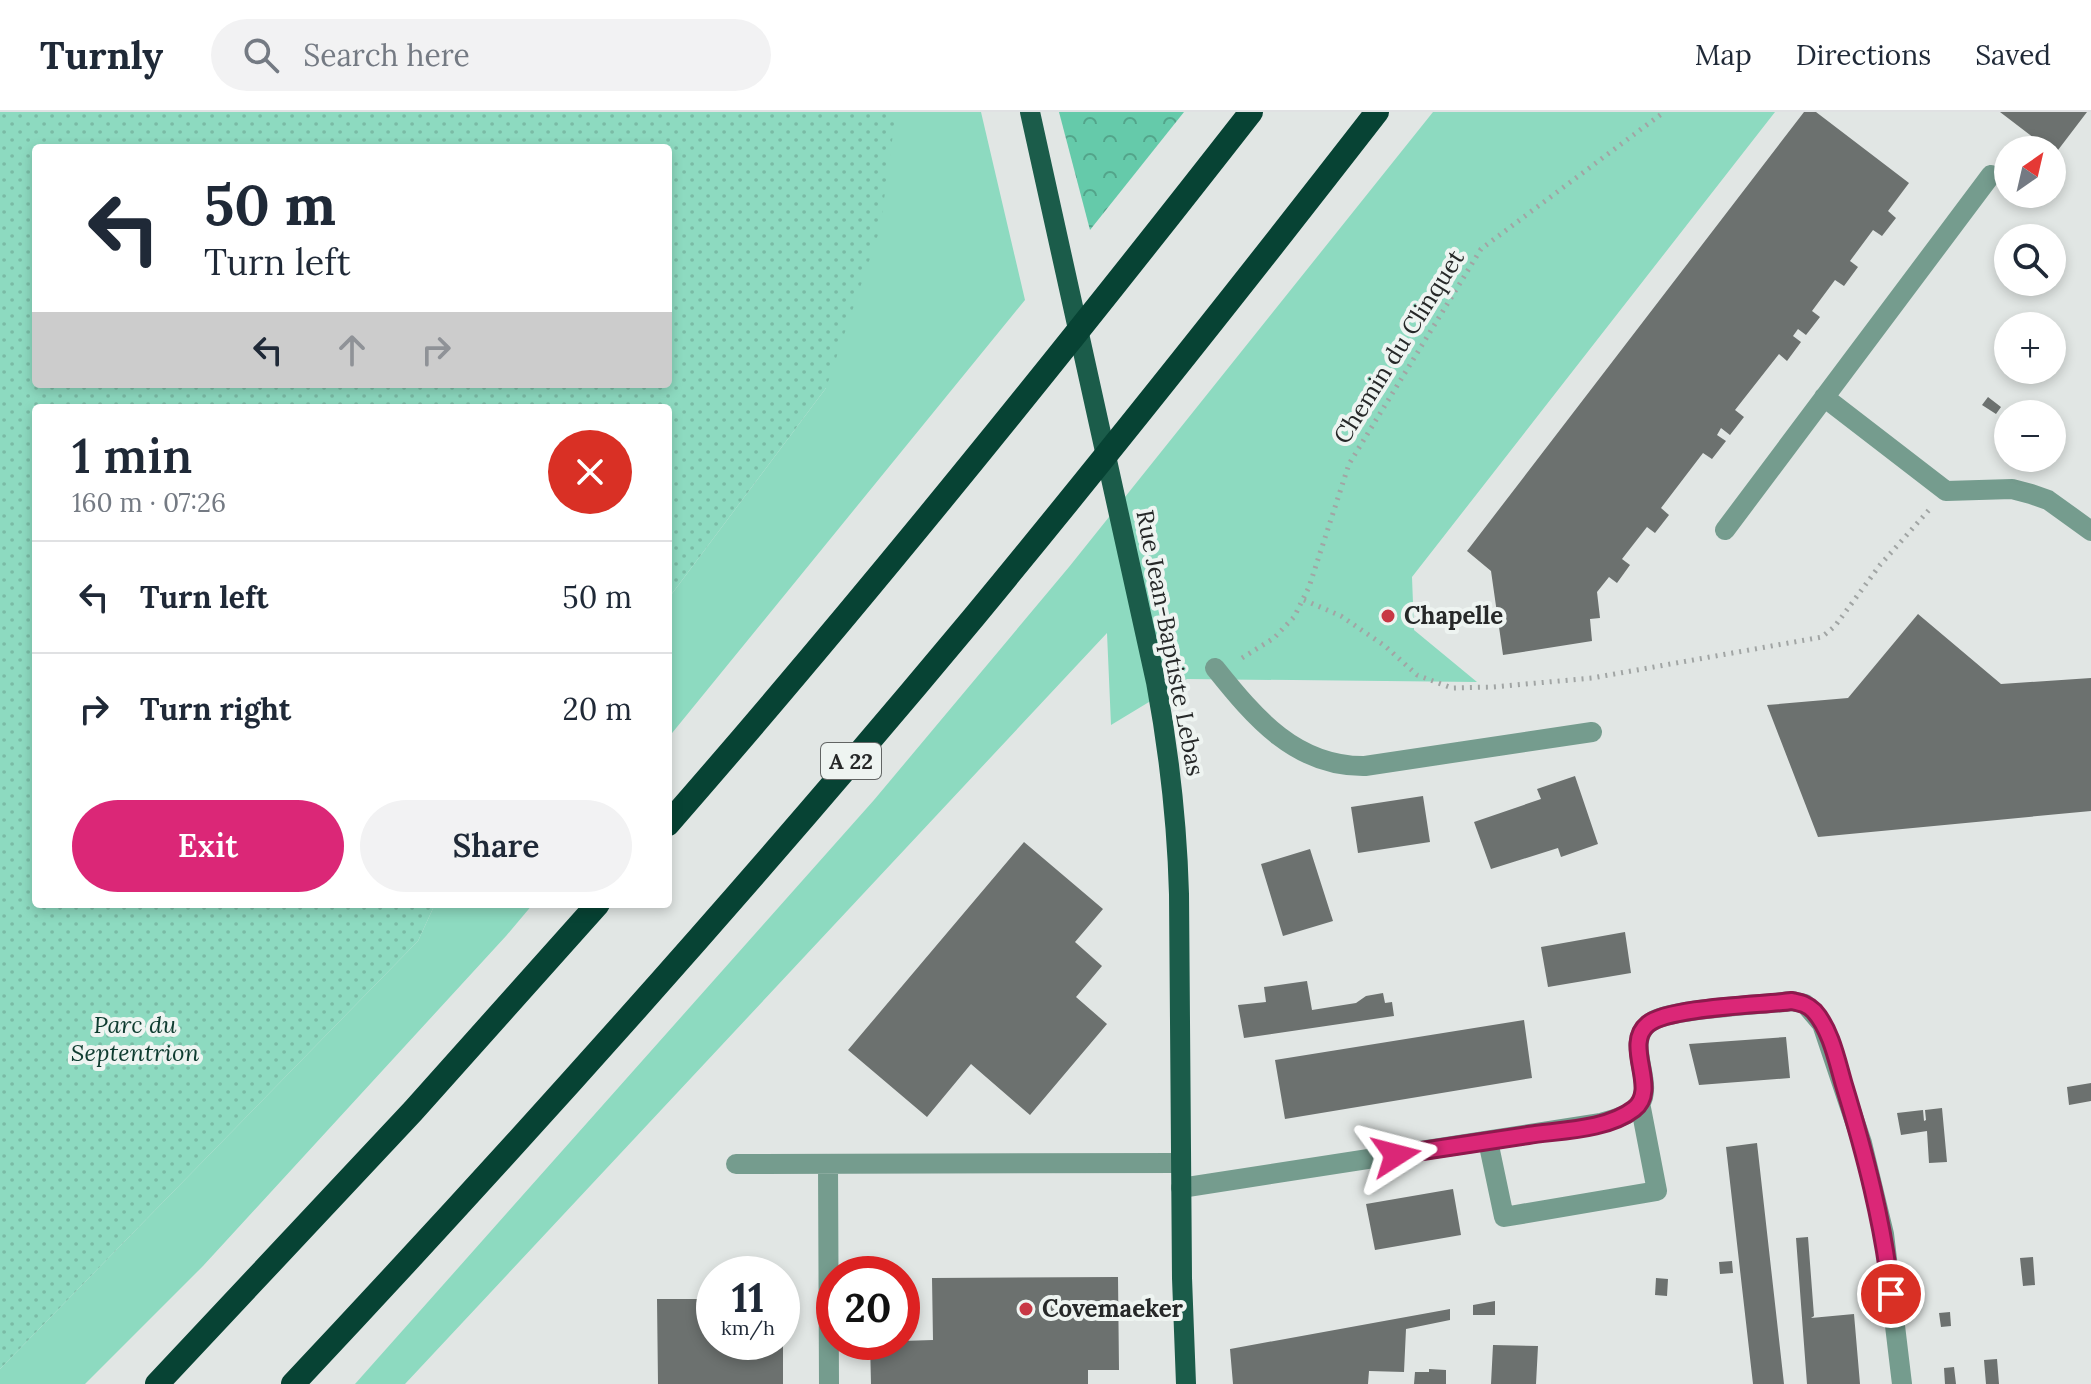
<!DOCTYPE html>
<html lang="en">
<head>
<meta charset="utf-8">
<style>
	body { margin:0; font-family:Lora,serif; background:#f2f2f3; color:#1f2937; height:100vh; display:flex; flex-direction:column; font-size:30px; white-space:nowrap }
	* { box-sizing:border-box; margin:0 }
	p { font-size:26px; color:#747a83 }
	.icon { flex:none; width:44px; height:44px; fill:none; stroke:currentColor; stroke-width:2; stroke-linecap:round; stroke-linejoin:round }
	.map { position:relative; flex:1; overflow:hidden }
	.details { position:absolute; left:32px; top:292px; width:640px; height:504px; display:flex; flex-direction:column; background:#fff; border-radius:8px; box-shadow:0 4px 12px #0003 }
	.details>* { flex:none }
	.hud { position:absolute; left:32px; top:32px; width:640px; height:244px; border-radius:8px; box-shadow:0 4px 12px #0003; background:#fff; color:#1f2937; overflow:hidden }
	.needle { width:52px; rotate:34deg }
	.tools { position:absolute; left:1994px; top:24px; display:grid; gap:16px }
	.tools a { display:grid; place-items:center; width:72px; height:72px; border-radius:50%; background:#fff; box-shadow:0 4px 12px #0003; font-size:40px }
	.speed { position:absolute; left:696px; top:1144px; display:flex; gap:16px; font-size:40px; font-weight:700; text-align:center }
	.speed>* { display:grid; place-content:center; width:104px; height:104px; border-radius:50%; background:#fff; box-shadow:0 4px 12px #0003; line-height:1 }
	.speed small { font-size:20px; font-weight:400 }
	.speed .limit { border:12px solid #d22; background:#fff; color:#111 }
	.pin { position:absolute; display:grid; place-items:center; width:68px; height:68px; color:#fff; margin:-34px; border:4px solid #fff; border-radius:50%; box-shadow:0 2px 8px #0007 }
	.me { position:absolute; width:88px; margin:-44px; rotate:81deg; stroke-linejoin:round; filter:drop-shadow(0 0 6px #0008) }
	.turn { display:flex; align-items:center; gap:28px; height:168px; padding:0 40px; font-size:36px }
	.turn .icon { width:104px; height:104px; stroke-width:2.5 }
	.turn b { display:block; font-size:56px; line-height:68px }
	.lanes { display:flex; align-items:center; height:76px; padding:0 40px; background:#0003; justify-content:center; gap:40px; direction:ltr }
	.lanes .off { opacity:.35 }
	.round { display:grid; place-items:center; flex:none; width:84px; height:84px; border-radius:42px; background:#f2f2f3 }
	.head { display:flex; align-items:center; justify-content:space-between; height:136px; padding:0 40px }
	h1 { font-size:48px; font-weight:600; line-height:60px }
	.button { display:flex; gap:16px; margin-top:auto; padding:16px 40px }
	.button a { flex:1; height:92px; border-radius:48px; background:#db2777; color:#fff; font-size:32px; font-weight:600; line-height:92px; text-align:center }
	.button a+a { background:#f2f2f3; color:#1f2937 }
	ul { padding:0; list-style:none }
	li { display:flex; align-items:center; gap:24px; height:112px; padding:0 40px; border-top:2px solid #e0e1e3 }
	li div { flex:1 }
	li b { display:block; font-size:30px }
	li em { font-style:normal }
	header { display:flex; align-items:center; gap:48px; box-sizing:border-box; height:112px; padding:0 40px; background:#fff; border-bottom:2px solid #e0e1e3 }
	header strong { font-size:38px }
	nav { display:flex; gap:44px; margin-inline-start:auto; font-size:28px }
	.search { width:560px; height:72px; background:#f2f2f3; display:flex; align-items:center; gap:20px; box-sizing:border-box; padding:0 28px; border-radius:44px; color:#747a83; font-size:30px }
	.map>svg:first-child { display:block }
</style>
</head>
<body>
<header>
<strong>Turnly</strong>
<div class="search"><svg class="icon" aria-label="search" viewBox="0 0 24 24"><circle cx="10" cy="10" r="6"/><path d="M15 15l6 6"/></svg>Search here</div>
<nav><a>Map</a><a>Directions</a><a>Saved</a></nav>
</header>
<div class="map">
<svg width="2091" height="1272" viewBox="0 0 2091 1272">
	<defs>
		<pattern id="forest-crowns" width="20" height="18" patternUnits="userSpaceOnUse" patternTransform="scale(2)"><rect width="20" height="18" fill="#65caaa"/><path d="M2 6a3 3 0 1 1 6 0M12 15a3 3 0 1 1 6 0" fill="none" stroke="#53a48a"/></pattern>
		<pattern id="park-dots" width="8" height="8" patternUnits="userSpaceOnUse" patternTransform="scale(2)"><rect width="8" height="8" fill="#8ddac0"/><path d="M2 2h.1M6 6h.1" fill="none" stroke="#7abba5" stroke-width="1.8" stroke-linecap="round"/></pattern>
	</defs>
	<rect width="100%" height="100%" fill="#e1e6e4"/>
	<!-- green -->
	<path fill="#8ddac0" d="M785,0H981L1025,188L668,626V487L826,276Z
		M1433,0H1775L1412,465L1414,518L1477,570L1187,567L1111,613L1107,521L405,1272H355L874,688L1069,455Z
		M435,792H533L506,824L203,1154L85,1272H0V1257L418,829Z"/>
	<!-- forest -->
	<path fill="url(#forest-crowns)" d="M1059,0H1184L1090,118Z"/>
	<!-- park -->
	<path fill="url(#park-dots)" fill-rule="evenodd" d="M0,0H896L880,117L826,276L668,487V296H36V792H435L418,829L0,1257ZM36,36H668V272H36Z"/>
	<!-- building -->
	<path fill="#6c716f" d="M1804,0H1816L1909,71L1888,99L1896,106L1882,124L1873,118L1850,149L1858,155L1844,174L1835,168L1812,199L1820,205L1806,223L1798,217L1793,224L1801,230L1787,249L1779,242L1735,298L1744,305L1730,323L1721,316L1717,323L1726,329L1712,347L1703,341L1661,396L1669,403L1655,421L1647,415L1622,447L1630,453L1617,471L1609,465L1597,480L1600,506L1590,507L1592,529L1503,543L1491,459L1467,439Z
		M2000,0H2087L2055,42Z
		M1988,285L2001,295L1996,302L1982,293Z
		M1918,502L2001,572L2091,566V699L1818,725L1767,593L1848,586Z
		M1575,664L1598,732L1561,745L1558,736L1491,757L1474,710L1541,687L1537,677Z
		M1423,684L1430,730L1358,741L1351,695Z
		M1024,730L1103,797L1075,830L1102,854L1076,885L1107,912L1030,1003L971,952L927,1005L848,938Z
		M1310,737L1333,809L1283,824L1261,752Z
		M1625,820L1631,861L1548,875L1541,835Z
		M1307,869L1312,898L1356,891L1366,884L1383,881L1385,891L1392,890L1394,904L1244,926L1238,893L1266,890L1264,875Z
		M1524,908L1532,966L1285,1007L1275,948Z
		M1786,925L1790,966L1699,973L1689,932Z
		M2091,971V989L2069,993L2067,975Z
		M1942,996L1947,1050L1929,1051L1927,1019L1901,1023L1897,1001L1923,998L1924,1009L1926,1008L1925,998Z
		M1757,1031L1784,1272H1753L1726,1035Z
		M1453,1077L1461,1123L1375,1138L1366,1092Z
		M1808,1125L1814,1204L1811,1206L1854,1202L1860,1272H1807L1796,1126Z
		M2033,1145L2035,1173L2023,1174L2020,1146Z
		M1732,1149L1733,1161L1720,1162L1719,1150Z
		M1118,1165L1119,1258H1088V1272H871L870,1230L933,1228L932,1166Z
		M1656,1166L1668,1167L1667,1184L1655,1183Z
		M657,1187H714V1230H783V1272H658Z
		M1495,1189V1203H1473V1193Z
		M1450,1197V1208L1406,1217L1404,1260L1369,1259L1368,1272H1233L1230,1237Z
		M1950,1200L1951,1214L1941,1215L1939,1201Z
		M1493,1233L1538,1234L1536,1272H1491Z
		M1997,1247L1999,1272H1986L1984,1248Z
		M1954,1255L1956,1272H1945L1944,1256Z
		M1429,1257L1446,1258V1272H1414L1415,1260H1429Z"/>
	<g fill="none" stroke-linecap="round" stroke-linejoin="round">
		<!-- path -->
		<path stroke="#a1a5a4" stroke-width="5" stroke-dasharray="2 6" stroke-linecap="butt" d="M1304,488L1341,504L1385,534L1417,563L1452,576L1493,575L1592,566L1822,525L1835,514L1880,453L1929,398
			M1242,546L1274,526L1294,505L1309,475L1349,352L1481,137L1664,0"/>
		<!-- minor -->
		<path stroke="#759c8e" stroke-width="20" d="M1824,285L1946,379L2012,377L2031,382L2048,388L2091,419
			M1725,418L1991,63
			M1215,556C1255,606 1296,655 1365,654L1592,620
			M1488,1029L1504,1105L1657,1079L1640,991
			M736,1052L1181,1051
			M828,1052L829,1272
			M1181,1076L1601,1011C1613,1007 1633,1003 1640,992C1655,969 1622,929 1651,910C1672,896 1762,893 1792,889L1805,892L1822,912L1862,1031L1884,1122L1902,1272"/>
		<!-- major -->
		<path stroke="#1b5c4a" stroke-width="20" d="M1030,0L1156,570C1169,640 1177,710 1179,782L1182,1166L1186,1272"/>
		<!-- highway -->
		<path stroke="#074334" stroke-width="24" d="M668,712C870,481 1062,242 1251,0
			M157,1272L413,999L598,792
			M293,1272C527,1023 755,768 974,505C1111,339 1245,170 1377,0"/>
	</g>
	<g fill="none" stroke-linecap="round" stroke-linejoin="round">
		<!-- route casing -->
		<g stroke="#8e194d" stroke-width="20">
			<path id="route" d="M1396,1043C1440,1036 1484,1030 1528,1023C1561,1018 1607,1018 1634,997C1660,977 1622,933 1648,912C1669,895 1762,893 1792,889C1801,891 1807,892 1814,899C1831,918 1837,949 1844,973C1865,1042 1883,1110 1891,1182"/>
		</g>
		<!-- route -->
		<use href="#route" stroke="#db2777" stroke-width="14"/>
	</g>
	<!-- markers -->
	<g fill="#c83845" stroke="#eef4f1" stroke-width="3">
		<circle cx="1388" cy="504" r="8"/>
		<circle cx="1026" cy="1197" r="8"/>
	</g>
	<g text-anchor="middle" stroke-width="8" stroke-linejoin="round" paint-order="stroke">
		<!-- shield labels -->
		<rect fill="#eef4f1" stroke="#626564" stroke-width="2" x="821" y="631" width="60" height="36" rx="6"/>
		<g font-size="22" font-weight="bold" fill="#262828">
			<text x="851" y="657">A 22</text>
		</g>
		<!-- street labels -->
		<g font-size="24" fill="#262828" stroke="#eef4f1">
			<text transform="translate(1399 235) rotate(-58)" y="8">Chemin du Clinquet</text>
			<text transform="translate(1170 531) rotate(79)" y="8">Rue Jean-Baptiste Lebas</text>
		</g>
		<!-- poi labels -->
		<g font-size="24" font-weight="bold" fill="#262828" stroke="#eef4f1" text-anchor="start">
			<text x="1404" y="512">Chapelle</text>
			<text x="1042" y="1205">Covemaeker</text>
		</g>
		<!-- park labels -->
		<g font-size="24" font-style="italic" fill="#0e3c30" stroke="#eef4f1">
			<text x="135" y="921">Parc du<tspan x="135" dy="28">Septentrion</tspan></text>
		</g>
	</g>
</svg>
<div class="tools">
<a><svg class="needle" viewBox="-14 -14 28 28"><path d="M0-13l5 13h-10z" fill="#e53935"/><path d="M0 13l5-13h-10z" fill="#747a83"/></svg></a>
<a><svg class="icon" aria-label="search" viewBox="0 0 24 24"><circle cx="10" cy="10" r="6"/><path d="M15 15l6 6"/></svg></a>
<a>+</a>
<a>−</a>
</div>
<div class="speed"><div>11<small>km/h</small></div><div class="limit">20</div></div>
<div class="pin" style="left:1891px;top:1182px;background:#d93025"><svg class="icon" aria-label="arrive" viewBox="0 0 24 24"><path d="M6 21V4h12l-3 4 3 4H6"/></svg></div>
<svg class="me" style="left:1396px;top:1043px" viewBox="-20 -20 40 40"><path d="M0-17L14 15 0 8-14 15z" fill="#db2777" stroke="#fff" stroke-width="4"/></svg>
<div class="hud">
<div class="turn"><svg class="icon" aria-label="left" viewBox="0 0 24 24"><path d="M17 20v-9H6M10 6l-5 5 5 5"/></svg><div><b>50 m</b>Turn left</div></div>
<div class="lanes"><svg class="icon" aria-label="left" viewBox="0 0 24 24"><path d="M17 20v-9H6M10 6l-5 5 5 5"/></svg><svg class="icon off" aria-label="ahead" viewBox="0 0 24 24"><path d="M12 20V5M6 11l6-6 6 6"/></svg><svg class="icon off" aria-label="right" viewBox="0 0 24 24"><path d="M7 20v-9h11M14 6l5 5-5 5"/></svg></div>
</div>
<section class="details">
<div class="head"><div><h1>1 min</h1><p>160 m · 07:26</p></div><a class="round" style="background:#d93025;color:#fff"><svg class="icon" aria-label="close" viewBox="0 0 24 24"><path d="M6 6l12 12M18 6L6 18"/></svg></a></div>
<ul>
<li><svg class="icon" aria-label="left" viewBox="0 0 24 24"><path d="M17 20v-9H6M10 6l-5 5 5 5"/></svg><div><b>Turn left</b></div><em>50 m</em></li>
<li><svg class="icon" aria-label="right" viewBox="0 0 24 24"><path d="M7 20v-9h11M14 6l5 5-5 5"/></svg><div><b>Turn right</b></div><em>20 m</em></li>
</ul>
<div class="button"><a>Exit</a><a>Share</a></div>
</section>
</div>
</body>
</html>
